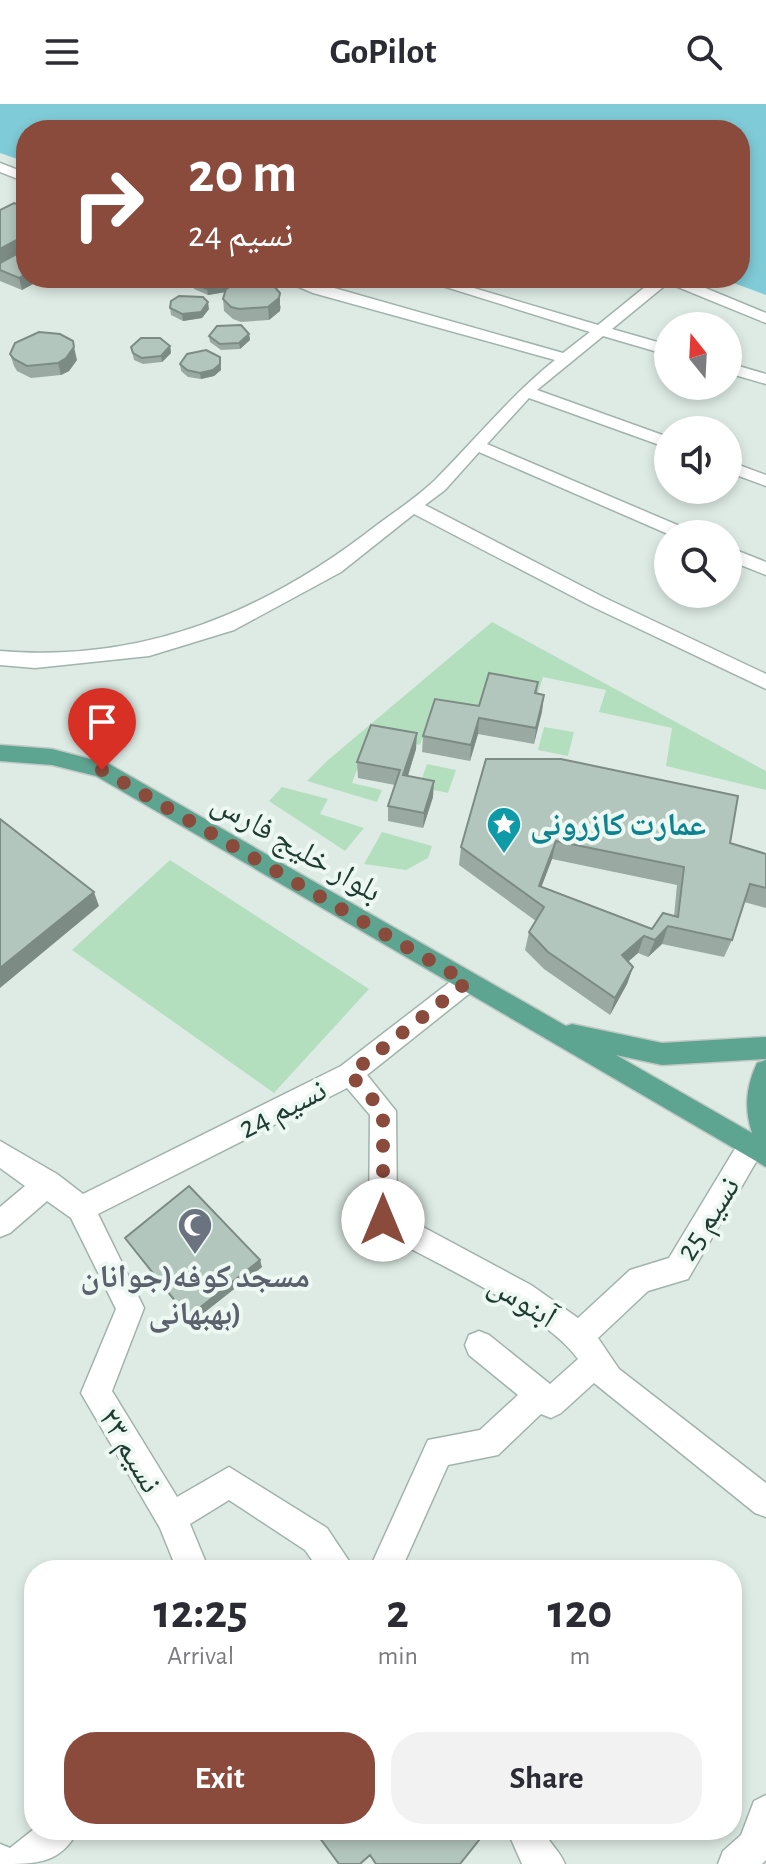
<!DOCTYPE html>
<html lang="en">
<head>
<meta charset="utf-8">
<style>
	body { margin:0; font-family:"Alegreya Sans","Noto Naskh Arabic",sans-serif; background:#f2f2f3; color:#2b2b33; height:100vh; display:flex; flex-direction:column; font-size:30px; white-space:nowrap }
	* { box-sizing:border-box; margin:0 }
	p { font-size:26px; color:#7c7c81 }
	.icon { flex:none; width:44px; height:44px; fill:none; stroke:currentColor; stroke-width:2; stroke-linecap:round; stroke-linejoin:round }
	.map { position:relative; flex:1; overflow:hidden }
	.sheet { position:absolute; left:24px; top:1456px; width:718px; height:280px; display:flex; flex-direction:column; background:#fff; border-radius:32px; box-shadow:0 4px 12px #0003 }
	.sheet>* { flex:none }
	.banner { position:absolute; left:16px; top:16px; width:734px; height:168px; border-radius:32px; box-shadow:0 4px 12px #0003; background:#8a4a3c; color:#fff; overflow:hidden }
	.needle { width:52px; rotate:342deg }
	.controls { position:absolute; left:654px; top:208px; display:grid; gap:16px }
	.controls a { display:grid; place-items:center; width:88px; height:88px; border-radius:50%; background:#fff; box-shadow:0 4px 12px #0003; font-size:40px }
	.pin { position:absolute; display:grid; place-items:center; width:68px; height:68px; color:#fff; margin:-82px -34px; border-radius:50% 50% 50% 0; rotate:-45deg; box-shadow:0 0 8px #0007 }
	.pin .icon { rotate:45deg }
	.me { position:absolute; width:88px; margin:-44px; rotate:0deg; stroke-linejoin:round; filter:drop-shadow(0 0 6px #0008) }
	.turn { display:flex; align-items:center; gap:28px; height:168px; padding:0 40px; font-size:36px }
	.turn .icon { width:104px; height:104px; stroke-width:2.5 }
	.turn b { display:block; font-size:56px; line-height:68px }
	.eta { display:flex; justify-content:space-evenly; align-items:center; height:136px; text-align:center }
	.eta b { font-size:48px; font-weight:600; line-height:56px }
	.primary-button { display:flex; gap:16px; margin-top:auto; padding:16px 40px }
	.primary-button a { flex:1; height:92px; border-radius:32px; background:#8a4a3c; color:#fff; font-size:32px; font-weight:600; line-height:92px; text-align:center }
	.primary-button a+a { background:#f2f2f3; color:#2b2b33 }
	header { display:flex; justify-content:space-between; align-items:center; height:104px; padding:0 40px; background:#fff; font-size:36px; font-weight:600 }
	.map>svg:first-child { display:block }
</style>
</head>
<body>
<header><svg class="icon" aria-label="menu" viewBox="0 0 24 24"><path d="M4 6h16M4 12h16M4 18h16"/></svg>GoPilot<svg class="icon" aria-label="search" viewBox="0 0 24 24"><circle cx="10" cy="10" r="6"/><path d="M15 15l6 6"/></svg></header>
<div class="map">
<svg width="766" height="1760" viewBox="0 0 766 1760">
	<rect width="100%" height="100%" fill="#deebe5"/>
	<!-- green -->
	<path fill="#b4dfbf" d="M492,518L766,667V686L666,662L672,624L599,608L606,586L543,573L538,589L486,582L475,614L432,606L420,641L370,631L352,679L382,686L377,698L307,677L328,656Z
		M544,623L574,628L568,652L538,646Z
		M427,660L456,666L448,689L419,683Z
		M282,683L328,695L320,710L364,724L345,747L269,697Z
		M382,728L432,742L428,754L406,766L364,760Z
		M170,756L369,885L274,989L72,846Z"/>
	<!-- water -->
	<path fill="#7fcbd7" d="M0,0H766V191L720,174H740V26H26V58L0,49Z"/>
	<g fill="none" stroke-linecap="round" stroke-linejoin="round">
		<!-- minor casing -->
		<g stroke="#a1b3ac" stroke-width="3">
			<path id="minor" d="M0,59L26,69V78L0,68Z
				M278,174H299L563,249L590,228L417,174H440L598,221L656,174H681L766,209V219L668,179L612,225L668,241V251L603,232L537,286L668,333V344L529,294L487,340L689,426L692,430H668L479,348L445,386L425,401L605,494L766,570V585L591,502L414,410L341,468L234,526L149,552L35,564L0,561V547C143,559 266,508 377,421C396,407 417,393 435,376C475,336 510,292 555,256L313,189Z
				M728,259L766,270V280L728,269Z
				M728,357L766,371V382L728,368Z
				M728,443L766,458V471L728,456Z
				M467,868L475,871L479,878L475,885L367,971L396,1007L397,1109L531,1181L578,1214L630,1166L669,1154L742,1033L751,1030L760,1033L764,1042L760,1051L688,1175L648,1187L598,1234L619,1265L766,1379V1413L755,1409L594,1279L561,1309L551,1314L541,1310L498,1351L448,1361L401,1466H369L428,1336L480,1326L518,1291L469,1251L465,1241L469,1231L479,1227L489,1231L550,1280L578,1255C546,1209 426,1154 373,1125L369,1116L370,1011L347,984L98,1110L144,1204L112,1287L177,1393L229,1363L327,1424L355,1466H319L305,1446L229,1396L190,1420L209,1466H177L160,1424L81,1289L116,1205L71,1114L47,1097L10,1129L0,1133V1103L25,1082L0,1064V1037L57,1070L83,1090L341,962L459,871Z
				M766,1691V1756L762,1760H718L723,1747L741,1731L754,1697Z
				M34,1725L78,1726C61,1760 36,1760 0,1760V1740L10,1744Z
				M507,1726H543C549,1739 559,1746 565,1760H522Z"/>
		</g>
		<!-- major casing -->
		<g stroke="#c0c8c6" stroke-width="3">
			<path id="major" d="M0,641L52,645L109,660L566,922L572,920L662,939L766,933V955L662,961L616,951L752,1029C744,1004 746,983 757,959L766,956V1063L96,672L52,661L0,657Z"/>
		</g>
		<!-- minor -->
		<use href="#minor" fill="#fff" fill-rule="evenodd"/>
		<!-- major -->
		<use href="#major" fill="#5ea591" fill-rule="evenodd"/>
	</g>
	<!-- wall -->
	<path fill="#9aaaa3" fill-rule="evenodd" d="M0,106L26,174H44L22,186L0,177Z
		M193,174L232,178L229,183L281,202L280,207L269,216L241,218L233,215L224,207L223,195L225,188L208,191L194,185Z
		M170,204L209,205L202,214L183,217L171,211Z
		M249,230L250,236L240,245L221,246L210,238L209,232Z
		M170,242L171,249L162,258L143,260L134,256L131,243Z
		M10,250L77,256L69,267L61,271L31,274L17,267L14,262Z
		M220,253L221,266L214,272L201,275L188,273L181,267L180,260Z
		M538,578L537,590L544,591L534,640L478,630L470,657L422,648L423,632L479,602Z
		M416,645L408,672L433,693L423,724L388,717V702L395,681L358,674L357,658Z
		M486,655L730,739L766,750V804L744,798L732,836L724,853L662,840L648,853L638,849L628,858L633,863L627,880L610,911L544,865L525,846L529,828L536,817L459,761L461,743ZM552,755L677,781L674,812L652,825L541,783Z
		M125,1134L262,1163L191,1219L130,1141Z"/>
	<!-- shaded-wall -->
	<path fill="#7d8b85" d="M26,131V150L0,164V145Z
		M26,170V174H44L22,186L19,174Z
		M230,174H232V178L226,188L208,191L207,185Z
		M280,189V207L269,216L268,203Z
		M208,198L209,205L202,214L183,217L182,210Z
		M249,230L250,236L240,245L239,239Z
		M170,242L171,249L162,258L161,252Z
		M74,243L77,256L69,267L61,271L58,259Z
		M220,253L221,266L214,272L201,275L200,269Z
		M544,591L542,608L534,640L536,624Z
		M479,614L478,630L470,657L471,641Z
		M417,629L416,645L403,687V671Z
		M434,677L433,693L423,724L424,709Z
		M556,737L552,755L535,800L539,782Z
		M94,788L99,802L0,884V864Z
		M668,822L662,840L648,853L655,836Z
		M644,832L638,849L617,867L622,851Z
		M633,863L627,880L610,911L615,894Z
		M260,1156L262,1163L191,1219L188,1213Z"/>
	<!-- building -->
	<path fill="#b3c6be" stroke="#7d8b85" stroke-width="2" fill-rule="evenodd" d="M14,99L26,104V131L0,145V106Z
		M26,145V170L19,174L0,166V159Z
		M193,174H230L226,181L207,185L193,179Z
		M257,177L273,181L280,189L279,194L268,203L239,205L231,203L223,195L226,185L239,178Z
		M179,192L203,193L208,198L201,208L182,210L170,204L171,197Z
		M241,221L249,230L239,239L220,240L209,232L217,222Z
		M39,228L60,230L73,237L74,243L66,254L58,259L27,262L14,255L10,250L15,239Z
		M141,234H160L170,242L161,252L142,254L133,249L131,243Z
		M206,246L220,253V260L213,266L200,269L187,266L180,260L187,250Z
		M489,569L538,578L535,589L544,591L536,624L479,614L471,641L423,632L435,595L479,602Z
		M371,621L417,629L403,671L434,677L424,709L388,702L400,666L357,658Z
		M486,655H561L738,692L730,739L766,750V784L750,780L732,836L668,822L655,836L644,832L622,851L633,863L615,894L548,848L529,828L544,803L461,743ZM556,737L684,763L678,813L663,809L652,825L539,782Z
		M0,715L94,788L0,864Z
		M189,1082L260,1156L188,1213L125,1134Z
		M314,1726H487L460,1760H376L370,1751L360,1760H339Z"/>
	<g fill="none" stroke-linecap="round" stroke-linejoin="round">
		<!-- route -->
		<path stroke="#8a4a3c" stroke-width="14" stroke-dasharray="0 25.2" d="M102,666L467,878L350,970L383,1007V1116"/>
	</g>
	<!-- icons -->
	<defs>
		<g id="sight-pin" transform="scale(1.8)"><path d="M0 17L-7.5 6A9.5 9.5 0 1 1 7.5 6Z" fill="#0f9aa8" stroke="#eef8f3"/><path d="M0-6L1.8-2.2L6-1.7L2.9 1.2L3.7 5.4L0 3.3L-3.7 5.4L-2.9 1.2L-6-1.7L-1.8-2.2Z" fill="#fff"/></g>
		<g id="mosque-pin" transform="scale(1.8)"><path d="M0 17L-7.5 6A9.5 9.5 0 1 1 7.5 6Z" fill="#6b7280" stroke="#eef8f3"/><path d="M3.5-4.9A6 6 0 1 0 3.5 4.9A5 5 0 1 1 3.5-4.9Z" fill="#fff"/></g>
	</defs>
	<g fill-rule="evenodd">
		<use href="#sight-pin" x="504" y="720"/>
		<use href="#mosque-pin" x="195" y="1121"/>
	</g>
	<g text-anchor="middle" stroke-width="8" stroke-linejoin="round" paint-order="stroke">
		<!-- culture labels -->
		<g font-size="32" font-weight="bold" fill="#0d838f" stroke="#eef8f3" text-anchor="start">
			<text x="530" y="731">عمارت کازرونی</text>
		</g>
		<!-- street labels -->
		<g font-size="32" fill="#1e3c33" stroke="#eef8f3">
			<text transform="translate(297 742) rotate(30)" y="11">بلوار خلیج فارس</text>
			<text transform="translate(282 1004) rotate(-27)" y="11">نسیم 24</text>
			<text transform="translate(707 1114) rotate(-58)" y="11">نسیم 25</text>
			<text transform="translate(523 1196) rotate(32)" y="11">آبنوس</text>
			<text transform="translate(131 1346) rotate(59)" y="11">نسیم ۲۳</text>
		</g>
		<!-- worship labels -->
		<g font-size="32" font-weight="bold" fill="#5b616d" stroke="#eef8f3">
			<text x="195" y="1183">مسجد کوفه(جوانان<tspan x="195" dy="37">بهبهانی)</tspan></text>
		</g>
	</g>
</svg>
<div class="controls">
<a><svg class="needle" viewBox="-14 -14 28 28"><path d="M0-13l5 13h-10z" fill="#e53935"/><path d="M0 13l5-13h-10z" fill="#7c7c81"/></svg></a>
<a><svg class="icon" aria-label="sound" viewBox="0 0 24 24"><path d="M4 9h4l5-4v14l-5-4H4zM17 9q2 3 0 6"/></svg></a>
<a><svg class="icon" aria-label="search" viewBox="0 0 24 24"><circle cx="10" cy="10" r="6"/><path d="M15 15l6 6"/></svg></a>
</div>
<div class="pin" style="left:102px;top:666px;background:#d93025"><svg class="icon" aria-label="arrive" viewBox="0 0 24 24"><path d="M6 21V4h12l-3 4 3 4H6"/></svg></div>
<svg class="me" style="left:383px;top:1116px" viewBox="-20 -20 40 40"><circle r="19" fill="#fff"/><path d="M0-13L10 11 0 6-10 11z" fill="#8a4a3c"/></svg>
<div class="banner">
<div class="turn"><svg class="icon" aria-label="right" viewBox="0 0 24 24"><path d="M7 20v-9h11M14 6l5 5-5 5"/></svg><div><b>20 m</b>نسیم 24</div></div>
</div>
<section class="sheet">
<div class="eta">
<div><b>12:25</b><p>Arrival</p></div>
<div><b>2</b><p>min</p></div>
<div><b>120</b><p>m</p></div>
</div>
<div class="primary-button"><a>Exit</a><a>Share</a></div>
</section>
</div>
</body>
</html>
